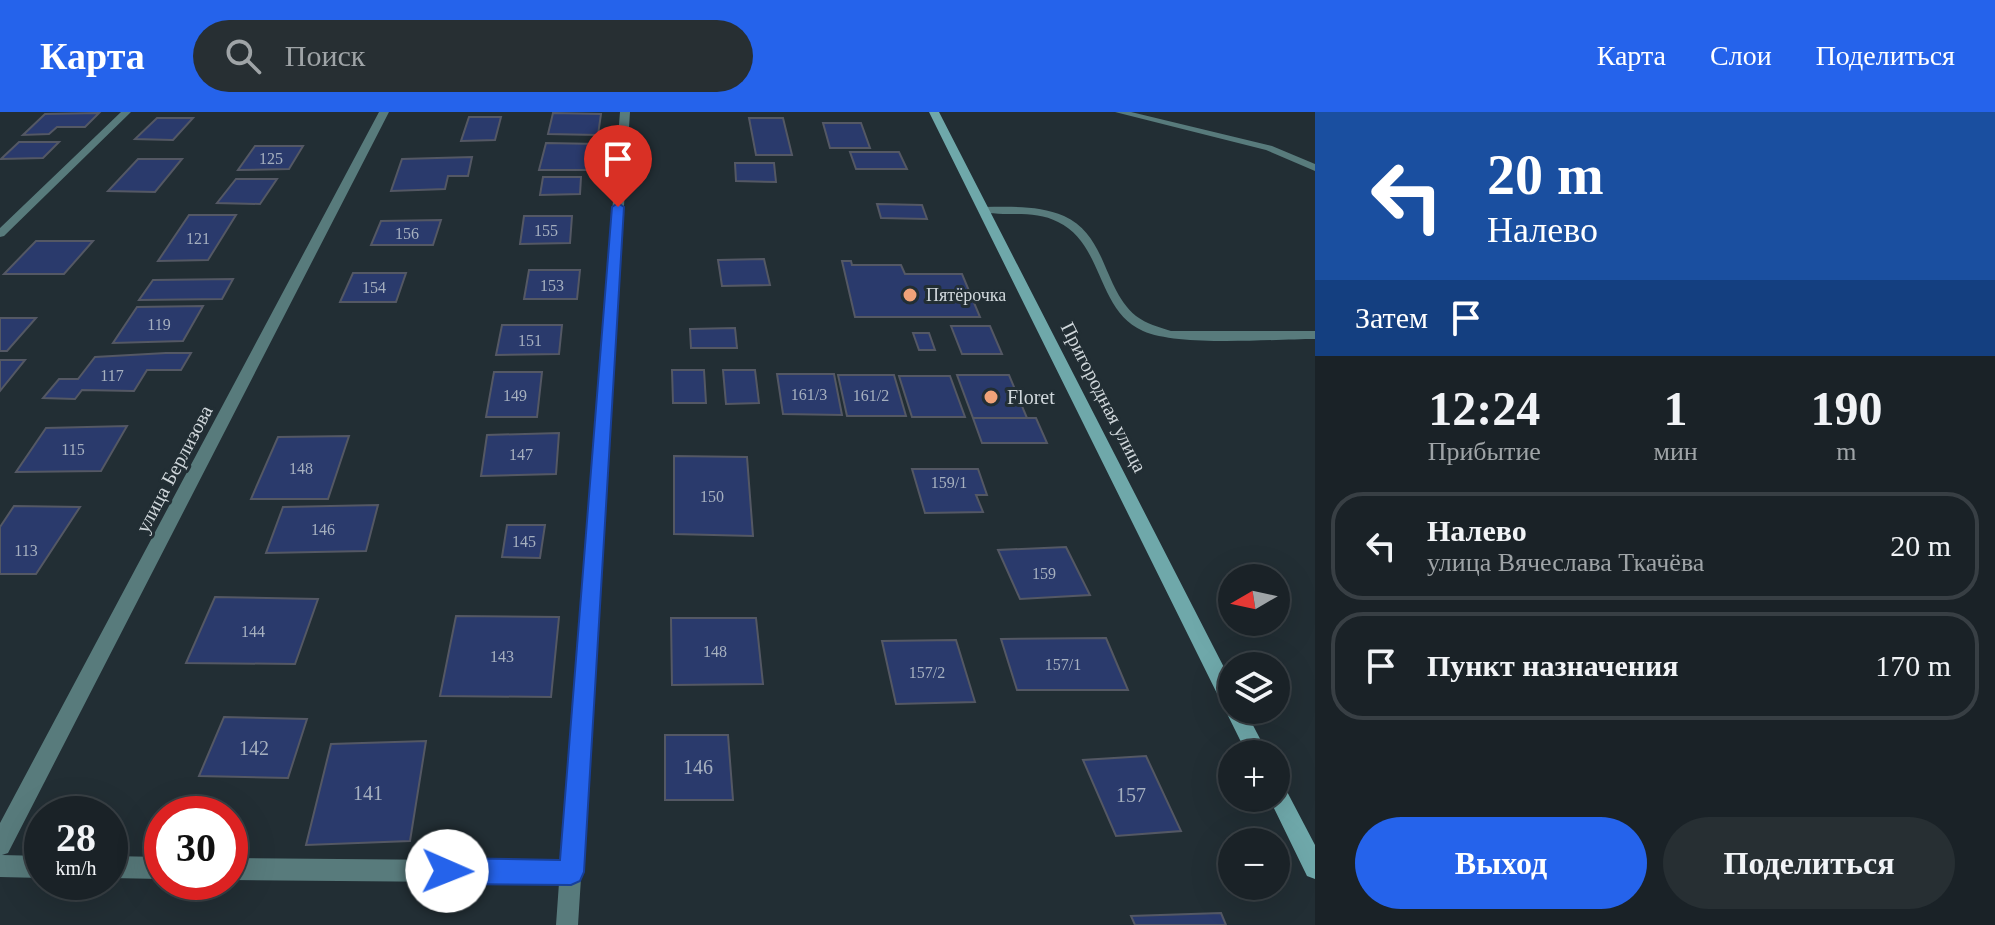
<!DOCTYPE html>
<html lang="ru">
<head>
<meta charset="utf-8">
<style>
	body { margin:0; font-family:"Times New Roman",serif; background:#272f33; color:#f1f3f6; height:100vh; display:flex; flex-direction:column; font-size:30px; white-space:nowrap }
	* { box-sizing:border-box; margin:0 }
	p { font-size:26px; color:#9fa4a7 }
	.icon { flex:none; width:44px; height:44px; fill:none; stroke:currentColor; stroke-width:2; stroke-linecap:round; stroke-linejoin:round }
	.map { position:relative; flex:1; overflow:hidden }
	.details { display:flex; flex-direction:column; background:#1a2227; width:680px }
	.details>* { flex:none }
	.top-card { background:#1a4fa0; color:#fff; overflow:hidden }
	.needle { width:52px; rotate:261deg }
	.controls { position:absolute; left:1218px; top:452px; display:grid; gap:16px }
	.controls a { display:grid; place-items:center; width:72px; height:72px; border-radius:50%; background:#1a2227; box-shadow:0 8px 32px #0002,0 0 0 2px #383f44; font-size:40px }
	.speed { position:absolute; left:24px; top:684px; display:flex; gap:16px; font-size:40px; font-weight:700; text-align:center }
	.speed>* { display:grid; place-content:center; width:104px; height:104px; border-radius:50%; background:#1a2227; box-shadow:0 8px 32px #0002,0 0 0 2px #383f44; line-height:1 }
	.speed small { font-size:20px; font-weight:400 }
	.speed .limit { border:12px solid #d22; background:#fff; color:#111 }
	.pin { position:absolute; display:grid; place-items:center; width:68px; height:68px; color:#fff; margin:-82px -34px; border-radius:50% 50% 50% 0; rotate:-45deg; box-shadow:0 0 8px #0007 }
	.pin .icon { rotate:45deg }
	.me { position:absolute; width:88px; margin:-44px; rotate:91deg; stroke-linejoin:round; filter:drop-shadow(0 0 6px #0008) }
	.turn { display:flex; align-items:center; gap:28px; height:168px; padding:0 40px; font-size:36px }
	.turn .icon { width:104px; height:104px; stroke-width:2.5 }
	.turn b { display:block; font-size:56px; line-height:68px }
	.then { display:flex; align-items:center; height:76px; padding:0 40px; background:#0003; gap:16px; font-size:30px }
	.eta { display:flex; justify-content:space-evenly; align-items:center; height:136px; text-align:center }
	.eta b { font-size:48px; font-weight:700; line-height:56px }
	.primary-button { display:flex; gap:16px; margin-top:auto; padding:16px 40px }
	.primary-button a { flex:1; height:92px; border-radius:48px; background:#2563eb; color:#fff; font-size:32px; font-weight:700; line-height:92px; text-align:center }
	.primary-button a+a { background:#272f33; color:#f1f3f6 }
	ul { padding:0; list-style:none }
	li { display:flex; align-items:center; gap:24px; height:108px; margin:0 16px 12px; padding:0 24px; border:4px solid #383f44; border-radius:32px }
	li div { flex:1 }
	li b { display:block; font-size:30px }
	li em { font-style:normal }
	header { display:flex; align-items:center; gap:48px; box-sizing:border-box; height:112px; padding:0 40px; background:#2563eb; color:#fff }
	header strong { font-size:38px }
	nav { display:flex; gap:44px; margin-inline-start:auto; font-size:28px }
	.search { width:560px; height:72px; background:#272f33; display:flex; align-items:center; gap:20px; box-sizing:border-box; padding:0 28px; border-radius:44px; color:#9fa4a7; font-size:30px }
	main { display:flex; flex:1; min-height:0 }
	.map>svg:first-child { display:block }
</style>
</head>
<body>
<header>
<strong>Карта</strong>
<div class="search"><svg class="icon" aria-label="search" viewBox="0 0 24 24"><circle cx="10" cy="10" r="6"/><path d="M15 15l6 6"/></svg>Поиск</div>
<nav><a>Карта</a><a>Слои</a><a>Поделиться</a></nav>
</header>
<main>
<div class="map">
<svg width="1315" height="813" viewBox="0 0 1315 813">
	<rect width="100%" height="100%" fill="#222e34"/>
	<!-- building -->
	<path fill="#2a3a6c" stroke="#545864" stroke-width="2" d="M99,1L85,15H57L49,22L23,23L45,2Z
		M553,1L601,2L598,23L548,22Z
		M469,5H501L495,28L461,29Z
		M157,6H193L173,28L135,27Z
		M749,6H783L792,43H756Z
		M823,11H861L870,36H830Z
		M19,30H59L43,46L1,47Z
		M546,31L599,32L595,58H539Z
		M255,34H303L289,57L238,58Z
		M850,40H899L907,57H856Z
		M472,45L468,64H448L445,77L391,79L402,47Z
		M138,47H182L155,80L108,79Z
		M735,51H774L776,70L736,69Z
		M543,65H581L580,82L540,83Z
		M236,67H277L260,92L217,91Z
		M877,92L922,93L927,107L881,106Z
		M189,103H236L208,148L158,149Z
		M524,104H572L570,131L520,132Z
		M441,108L433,133H371L381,109Z
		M36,129H93L64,162H4Z
		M764,147L770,173L722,174L718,148Z
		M842,149H851L852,153H901L905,162H962L980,205H855Z
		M529,158H580L577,187H524Z
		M353,161H406L396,190H340Z
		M233,167L222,187L139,188L153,168Z
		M203,194L183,229L113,231L137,195Z
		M0,206H36L7,239H0Z
		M502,213H562L559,242L496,243Z
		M951,214H990L1002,242H962Z
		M735,216L737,236H691L690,217Z
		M913,221H929L935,238H919Z
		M166,241H191L181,258H147L134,279L82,278L75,287L43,286L59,267H78L95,245Z
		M0,248H25L0,279Z
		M672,258H704L706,291H673Z
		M723,258H755L759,291L726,292Z
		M494,260H542L537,305H486Z
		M777,262H834L842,303L783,302Z
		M838,263H894L906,304H847Z
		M957,263H1009L1027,306H973Z
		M899,264H950L965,305H912Z
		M973,306H1036L1047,331H982Z
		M127,314L101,359L16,360L46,316Z
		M559,321L556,362L481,364L487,323Z
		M349,324L328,387H251L278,325Z
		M674,344L747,345L753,424L674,422Z
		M912,357H978L987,383H976L983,400L925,401Z
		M378,393L366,439L266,441L283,395Z
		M14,394L80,395L36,462H0V415Z
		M507,413H545L540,446L502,445Z
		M1066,435L1090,483L1020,487L998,438Z
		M215,485L318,487L295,552L186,551Z
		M456,504L559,505L551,585L440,584Z
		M671,506H756L763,572L672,573Z
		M1106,526L1128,578H1017L1001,527Z
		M956,528L975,590L896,592L882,529Z
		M224,605L307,607L288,666L199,664Z
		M665,623H728L733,688H665Z
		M426,629L410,729L306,733L331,632Z
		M1146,644L1181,719L1116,724L1083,648Z
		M1221,801L1226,813H1135L1131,804Z"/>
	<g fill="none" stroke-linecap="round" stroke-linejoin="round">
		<!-- lane -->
		<path fill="#587b7c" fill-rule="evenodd" d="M1115,0H1131L1272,34L1315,52V59L1266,38Z"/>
		<!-- street -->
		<path fill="#587b7c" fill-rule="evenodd" d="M121,0H131L4,124L0,125V116Z
			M379,0H389L8,741L2,743L42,744V766L0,765V711Z
			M620,0H630L578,813H556L559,771L230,768V746L561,749Z
			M983,95C1010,95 1039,93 1064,104C1107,123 1103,177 1136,204C1147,212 1158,215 1171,219H1315V227C1272,227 1179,235 1143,219C1096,198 1104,132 1058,110C1034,97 1005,105 979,100V96Z
			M110,744L162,745V767L110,766Z"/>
		<!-- secondary -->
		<path fill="#6fa8aa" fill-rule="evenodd" d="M929,0H939L1232,571V598H1245L1268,642H1247Z
			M1276,669L1283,672L1315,733V767L1307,764L1269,686H1276Z"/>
	</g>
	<!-- route -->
	<path fill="#2563eb" stroke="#184099" stroke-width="2" d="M618,91L624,95L584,760L580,769L571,773L447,772L438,768L434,759L438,750L447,746L560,748L612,95Z"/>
	<!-- markers -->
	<g fill="#f0a279" stroke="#222e34" stroke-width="3">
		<circle cx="910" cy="183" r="8"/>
		<circle cx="991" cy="285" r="8"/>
	</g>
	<g text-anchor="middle" stroke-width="6" stroke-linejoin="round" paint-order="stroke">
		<!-- number labels -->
		<g font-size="16" fill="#a6b0bf">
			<text x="271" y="52">125</text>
			<text x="546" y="124">155</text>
			<text x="407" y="127">156</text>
			<text x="198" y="132">121</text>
			<text x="552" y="179">153</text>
			<text x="374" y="181">154</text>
			<text x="159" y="218">119</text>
			<text x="530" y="234">151</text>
			<text x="112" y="269">117</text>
			<text x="809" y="288">161/3</text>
			<text x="515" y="289">149</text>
			<text x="871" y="289">161/2</text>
			<text x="73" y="343">115</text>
			<text x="521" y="348">147</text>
			<text x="301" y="362">148</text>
			<text x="949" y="376">159/1</text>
			<text x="712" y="390">150</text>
			<text x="323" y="423">146</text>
			<text x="524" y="435">145</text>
			<text x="26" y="444">113</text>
			<text x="1044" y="467">159</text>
			<text x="253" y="525">144</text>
			<text x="715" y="545">148</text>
			<text x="502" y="550">143</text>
			<text x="1063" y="558">157/1</text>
			<text x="927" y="566">157/2</text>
		</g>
		<!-- far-poi labels -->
		<g font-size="18" fill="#d0d7db" stroke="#222e34" text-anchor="start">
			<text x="926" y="189">Пятёрочка</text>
		</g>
		<!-- poi labels -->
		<g font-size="20" fill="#d0d7db" stroke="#222e34" text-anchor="start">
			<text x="1007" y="292">Floret</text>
		</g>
		<!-- street labels -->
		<g font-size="20" fill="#d0d7db" stroke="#222e34">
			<text transform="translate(1104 285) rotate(63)" y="7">Пригородная улица</text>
			<text transform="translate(174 357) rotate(-62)" y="7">улица Берлизова</text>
		</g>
		<!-- near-number labels -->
		<g font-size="20" fill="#a6b0bf">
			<text x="254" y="643">142</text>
			<text x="698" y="662">146</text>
			<text x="368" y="688">141</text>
			<text x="1131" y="690">157</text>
		</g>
	</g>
</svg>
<div class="controls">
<a><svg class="needle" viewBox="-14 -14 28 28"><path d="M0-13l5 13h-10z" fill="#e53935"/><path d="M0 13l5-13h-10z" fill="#9fa4a7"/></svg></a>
<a><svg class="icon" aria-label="layers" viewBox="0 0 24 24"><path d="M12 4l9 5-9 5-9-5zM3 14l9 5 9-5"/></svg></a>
<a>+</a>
<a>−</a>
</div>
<div class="speed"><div>28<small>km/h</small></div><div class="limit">30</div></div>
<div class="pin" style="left:618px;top:95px;background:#d93025"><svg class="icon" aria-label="arrive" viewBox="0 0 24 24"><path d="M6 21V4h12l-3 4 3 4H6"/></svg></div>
<svg class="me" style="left:447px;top:759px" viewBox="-20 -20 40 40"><circle r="19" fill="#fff"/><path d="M0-13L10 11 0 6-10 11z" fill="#2563eb"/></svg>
</div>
<section class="details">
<div class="top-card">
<div class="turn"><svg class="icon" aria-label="left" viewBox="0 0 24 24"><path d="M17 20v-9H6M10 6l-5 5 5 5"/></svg><div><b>20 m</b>Налево</div></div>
<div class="then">Затем<svg class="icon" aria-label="arrive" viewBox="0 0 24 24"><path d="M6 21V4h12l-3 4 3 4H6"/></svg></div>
</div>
<div class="eta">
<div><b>12:24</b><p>Прибытие</p></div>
<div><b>1</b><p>мин</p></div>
<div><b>190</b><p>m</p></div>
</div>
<ul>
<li><svg class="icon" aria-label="left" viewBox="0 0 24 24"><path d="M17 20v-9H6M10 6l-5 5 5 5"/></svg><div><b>Налево</b><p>улица Вячеслава Ткачёва</p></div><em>20 m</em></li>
<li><svg class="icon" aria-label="arrive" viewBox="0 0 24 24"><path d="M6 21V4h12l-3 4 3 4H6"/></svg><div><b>Пункт назначения</b></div><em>170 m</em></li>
</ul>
<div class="primary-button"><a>Выход</a><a>Поделиться</a></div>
</section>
</main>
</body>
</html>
